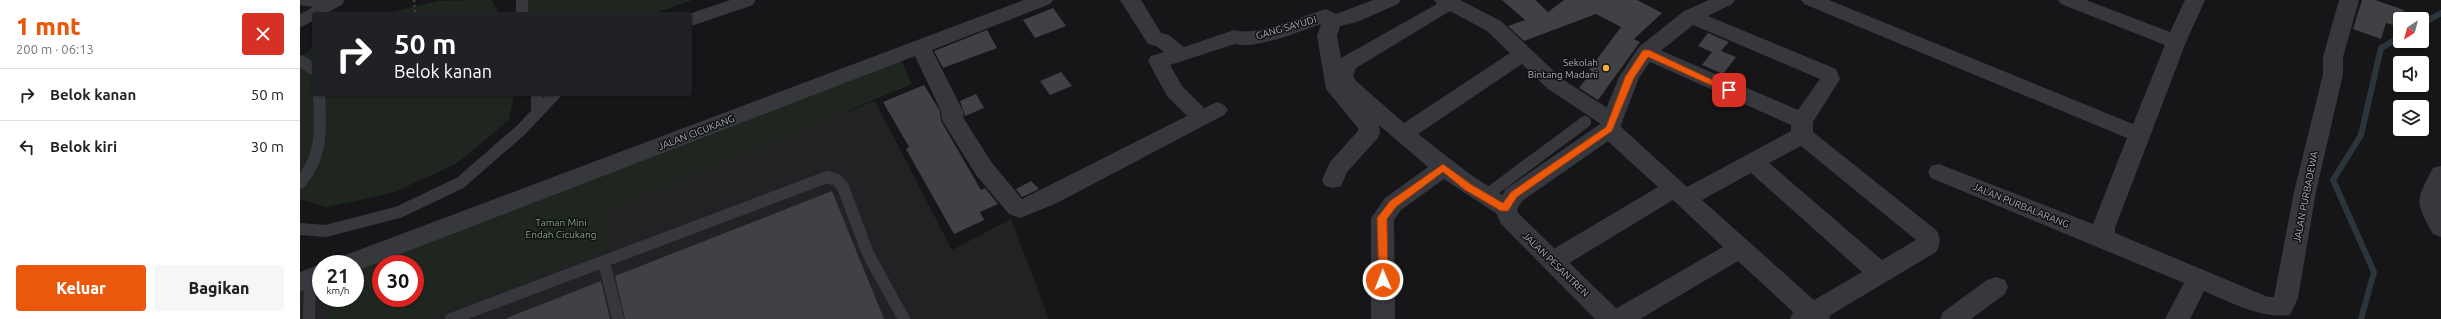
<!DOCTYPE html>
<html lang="id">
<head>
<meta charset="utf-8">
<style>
	body { margin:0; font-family:Ubuntu,sans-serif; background:#f6f6f6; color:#222; height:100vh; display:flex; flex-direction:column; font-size:15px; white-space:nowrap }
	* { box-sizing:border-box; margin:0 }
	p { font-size:13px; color:#767676 }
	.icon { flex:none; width:22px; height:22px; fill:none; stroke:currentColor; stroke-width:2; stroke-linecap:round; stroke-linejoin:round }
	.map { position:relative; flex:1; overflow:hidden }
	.side { display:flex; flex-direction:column; background:#fff; width:300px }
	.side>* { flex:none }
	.banner { position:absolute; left:12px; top:12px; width:380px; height:84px; border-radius:4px; box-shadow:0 1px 3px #0004; background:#202124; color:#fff; overflow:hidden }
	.needle { width:26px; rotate:216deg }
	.tools { position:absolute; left:2093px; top:12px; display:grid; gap:8px }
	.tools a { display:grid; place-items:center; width:36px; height:36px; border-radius:4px; background:#fff; box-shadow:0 1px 3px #0004; font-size:20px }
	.speed { position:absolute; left:12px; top:255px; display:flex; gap:8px; font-size:20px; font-weight:700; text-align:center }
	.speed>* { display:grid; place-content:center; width:52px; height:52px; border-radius:50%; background:#fff; box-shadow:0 1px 3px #0004; line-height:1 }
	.speed small { font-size:10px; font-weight:400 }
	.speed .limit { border:6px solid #d22; background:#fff; color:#111 }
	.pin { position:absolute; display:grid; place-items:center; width:34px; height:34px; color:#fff; margin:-17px; border-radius:8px; box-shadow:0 2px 6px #0006 }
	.me { position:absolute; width:44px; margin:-22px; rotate:359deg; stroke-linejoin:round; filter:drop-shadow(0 0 3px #0008) }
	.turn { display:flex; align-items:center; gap:14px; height:84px; padding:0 16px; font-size:18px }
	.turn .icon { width:52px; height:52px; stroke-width:2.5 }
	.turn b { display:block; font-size:28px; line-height:34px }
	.round { display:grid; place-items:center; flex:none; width:42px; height:42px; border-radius:4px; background:#f6f6f6 }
	.overview { display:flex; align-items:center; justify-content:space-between; height:68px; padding:0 16px }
	h1 { font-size:24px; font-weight:800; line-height:30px; color:#ea580c }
	.primary-button { display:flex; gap:8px; margin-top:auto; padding:8px 16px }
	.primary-button a { flex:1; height:46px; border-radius:4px; background:#ea580c; color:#fff; font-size:16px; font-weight:800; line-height:46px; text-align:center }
	.primary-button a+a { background:#f6f6f6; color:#222 }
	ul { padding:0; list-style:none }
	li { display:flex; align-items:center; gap:12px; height:52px; padding:0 16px; border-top:1px solid #e0e0e0 }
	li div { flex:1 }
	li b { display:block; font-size:15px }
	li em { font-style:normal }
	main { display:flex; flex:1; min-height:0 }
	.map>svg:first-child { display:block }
</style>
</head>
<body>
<main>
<section class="side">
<div class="overview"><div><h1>1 mnt</h1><p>200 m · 06:13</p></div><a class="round" style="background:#d93025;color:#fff"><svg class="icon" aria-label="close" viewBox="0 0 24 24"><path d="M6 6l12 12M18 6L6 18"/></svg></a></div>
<ul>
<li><svg class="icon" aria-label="right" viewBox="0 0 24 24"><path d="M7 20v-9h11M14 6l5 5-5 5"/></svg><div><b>Belok kanan</b></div><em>50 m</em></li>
<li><svg class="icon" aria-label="left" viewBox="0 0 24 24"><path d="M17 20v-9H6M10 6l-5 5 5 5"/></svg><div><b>Belok kiri</b></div><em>30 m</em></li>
</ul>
<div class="primary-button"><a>Keluar</a><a>Bagikan</a></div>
</section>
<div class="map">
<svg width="2141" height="319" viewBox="0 0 2141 319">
	<rect width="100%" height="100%" fill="#161618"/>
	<!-- built -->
	<path fill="#222225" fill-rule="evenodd" d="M575,101L652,250L711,219L749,319H0V287L21,279V298H55V266L448,119L459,145ZM81,264H115V298H81Z"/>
	<!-- green -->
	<path fill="#1e261f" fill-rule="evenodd" d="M178,0H191L200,14H83L138,1Z
		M219,0H393L352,14H223Z
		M14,46V94H214L209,120L156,164L92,193L27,207L0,199V58Z
		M598,53L612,84L302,213L310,249L128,319H30L29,298H55V269ZM81,264H115V298H81Z"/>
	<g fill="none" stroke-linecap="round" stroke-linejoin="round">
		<!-- stream -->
		<path stroke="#2c353c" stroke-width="6" d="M2122,24L2141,13
			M2061,319L2074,272L2033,180L2061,135L2081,48L2100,37"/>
	</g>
	<!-- building -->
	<path fill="#404145" d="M1202,0H1235L1248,12L1264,0H1337L1362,13L1334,39L1340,42L1298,100L1279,88L1292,71L1289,70L1321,27L1296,14L1224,41L1208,26L1225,20Z
		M2062,0H2075L2104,10L2100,19V27L2086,23L2081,39L2053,29Z
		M753,8L766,26L735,38L723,20Z
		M687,30L697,48L643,68L634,51Z
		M1408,33L1429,42L1421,51L1436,57L1423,74L1402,65L1412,52L1398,46Z
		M761,72L772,86L750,95L740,81Z
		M624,85L640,111L641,121L681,190L685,188L698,204L680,212L684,220L654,234L606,149L609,147L583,102Z
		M676,94L684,108L665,116L660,101Z
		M731,181L739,189L722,197L716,189Z
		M532,191L584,319H325L315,276Z
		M301,281L310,319H207V318Z"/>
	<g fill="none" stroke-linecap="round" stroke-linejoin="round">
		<!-- path -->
		<path stroke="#3d3f44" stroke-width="2.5" stroke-dasharray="2 3" stroke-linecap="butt" d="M114,0L115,14"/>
		<!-- service -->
		<path stroke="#37383d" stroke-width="12" d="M4,0L33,2
			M222,0V14
			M390,20L449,0
			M0,21L38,0
			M0,61L14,69
			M237,94V113
			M0,183C23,156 21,128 19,94
			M1184,197L1285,122
			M0,229L26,231L99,212L160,183L221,130L255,94
			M304,262L318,319
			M9,319L10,279
			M151,319L527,177L537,180L543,187L568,254L604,319"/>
		<!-- minor -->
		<path fill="#37383d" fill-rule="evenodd" d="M724,0H753L750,4L632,50L663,111L664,119L692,163L722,199L887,116L867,96L848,61L851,56L864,52L856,46L848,44L820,0H841L861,33L869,35L884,47L934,30C957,37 1002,16 1026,9L1036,14L1073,0H1101L1098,4L1057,22L1040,26L1037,36L1041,58L1137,4L1134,0H1160L1201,21L1262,79L1320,116L1323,121L1320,126L1387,187L1491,131V125L1339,57L1336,52L1339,47L1346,45L1353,47L1498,110L1520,79L1384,21L1381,16L1384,11L1391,9L1536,69L1540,79L1513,122V132L1636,230C1641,238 1641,243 1636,252L1529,316L1530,319H1490L1493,312L1438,261L1340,319H1307L1310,312L1423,247L1373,200L1261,268L1253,270L1245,268L1241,261L1245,254L1358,187L1301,135L1298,129L1301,124L1248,89L1222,64L1118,134L1171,175L1213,202L1216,208L1213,214L1205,217L1197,214L1144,179L1101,210L1094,220L1095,319H1071V218L1085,198L1128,167L1079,125L1080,133L1077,139L1047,172L1041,186L1033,188L1025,186L1022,180L1030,162L1058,131V128L1026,89L1017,36L1021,24C1000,31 956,50 935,44L870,65L882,86L904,108L917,102L924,105L928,110L924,115L755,204L720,218L709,214L676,175L642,120L641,111L615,56L56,271L55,264H36L40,257ZM1150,11L1187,31L1210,53L1104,123L1056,81L1053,76L1056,68ZM1501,146L1616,240L1582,260L1469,163ZM1451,173L1562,272L1514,300L1402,200Z
			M1501,0H1529L1833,124L1865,45L1761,4L1758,0H1786L1870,32L1885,0H1905L1886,42L1815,228V233L1968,297H1974L1994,192L2023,74V57L2039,0H2059L2043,57V74L2016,192L1998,298L1990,315C1962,319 1929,302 1904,291L1890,319H1865L1884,283L1631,178L1628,172L1631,166L1639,164L1793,224L1827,138L1504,4Z
			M2141,166V237L2133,234C2115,201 2115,202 2133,168Z
			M21,264V284L0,292V272Z
			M1696,277L1705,280L1708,287L1705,294L1671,319H1640L1643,312L1687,280Z"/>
		<!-- tertiary -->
		<path fill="#37383d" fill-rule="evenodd" d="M1409,0H1435L1432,4L1398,21L1353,57L1339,78L1317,135L1222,201L1217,209L1218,213L1320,312L1323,319H1295L1201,224L1194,208L1206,189L1300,124L1319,77L1339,47L1384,11Z"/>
	</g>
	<!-- route -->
	<path fill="#ea580c" stroke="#983908" d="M1343,50H1349L1434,90L1426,92L1348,57L1334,78L1312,131L1217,197L1208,211H1201L1165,190L1143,172L1096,207L1087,219L1088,280L1083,284L1079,283L1077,218L1090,201L1143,164L1172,185L1203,203L1211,192L1306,127L1325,77Z"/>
	<!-- markers -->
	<circle fill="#f2b134" stroke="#111113" stroke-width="1.5" cx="1306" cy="68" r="4"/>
	<g text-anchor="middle" stroke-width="3" stroke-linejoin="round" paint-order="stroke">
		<!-- street labels -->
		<g font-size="10" fill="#a8adb8" stroke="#111113">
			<text transform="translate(986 27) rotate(-16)" y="4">GANG SAYUDI</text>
			<text transform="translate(396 132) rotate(-21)" y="4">JALAN CICUKANG</text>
			<text transform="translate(2005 197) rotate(-79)" y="4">JALAN PURBADEWA</text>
			<text transform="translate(1721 205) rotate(22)" y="4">JALAN PURBALARANG</text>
			<text transform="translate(1256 264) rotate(44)" y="4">JALAN PESANTREN</text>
		</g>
		<!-- poi labels -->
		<g font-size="10" fill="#a8adb8" stroke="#111113" text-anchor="end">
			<text x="1298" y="66">Sekolah<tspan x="1298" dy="12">Bintang Madani</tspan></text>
		</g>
		<!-- park labels -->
		<g font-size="10" fill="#7fa381" stroke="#111113">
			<text x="261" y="226">Taman Mini<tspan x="261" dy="12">Endah Cicukang</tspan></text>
		</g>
	</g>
</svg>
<div class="tools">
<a><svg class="needle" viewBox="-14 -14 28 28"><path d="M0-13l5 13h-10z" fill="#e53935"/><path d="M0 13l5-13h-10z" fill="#767676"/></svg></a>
<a><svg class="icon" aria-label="sound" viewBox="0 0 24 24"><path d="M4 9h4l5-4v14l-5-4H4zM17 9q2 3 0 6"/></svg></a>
<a><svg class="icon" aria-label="layers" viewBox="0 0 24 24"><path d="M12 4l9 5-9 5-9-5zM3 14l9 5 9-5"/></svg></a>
</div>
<div class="speed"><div>21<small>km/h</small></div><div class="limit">30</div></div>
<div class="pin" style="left:1429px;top:90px;background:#d93025"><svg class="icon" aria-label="arrive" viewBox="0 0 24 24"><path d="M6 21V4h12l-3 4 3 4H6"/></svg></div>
<svg class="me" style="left:1083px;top:280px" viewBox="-20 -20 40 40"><circle r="17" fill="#ea580c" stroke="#fff" stroke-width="3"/><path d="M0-11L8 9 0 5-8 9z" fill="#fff"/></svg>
<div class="banner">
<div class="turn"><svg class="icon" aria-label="right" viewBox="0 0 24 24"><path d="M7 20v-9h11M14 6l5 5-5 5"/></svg><div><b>50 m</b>Belok kanan</div></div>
</div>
</div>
</main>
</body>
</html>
